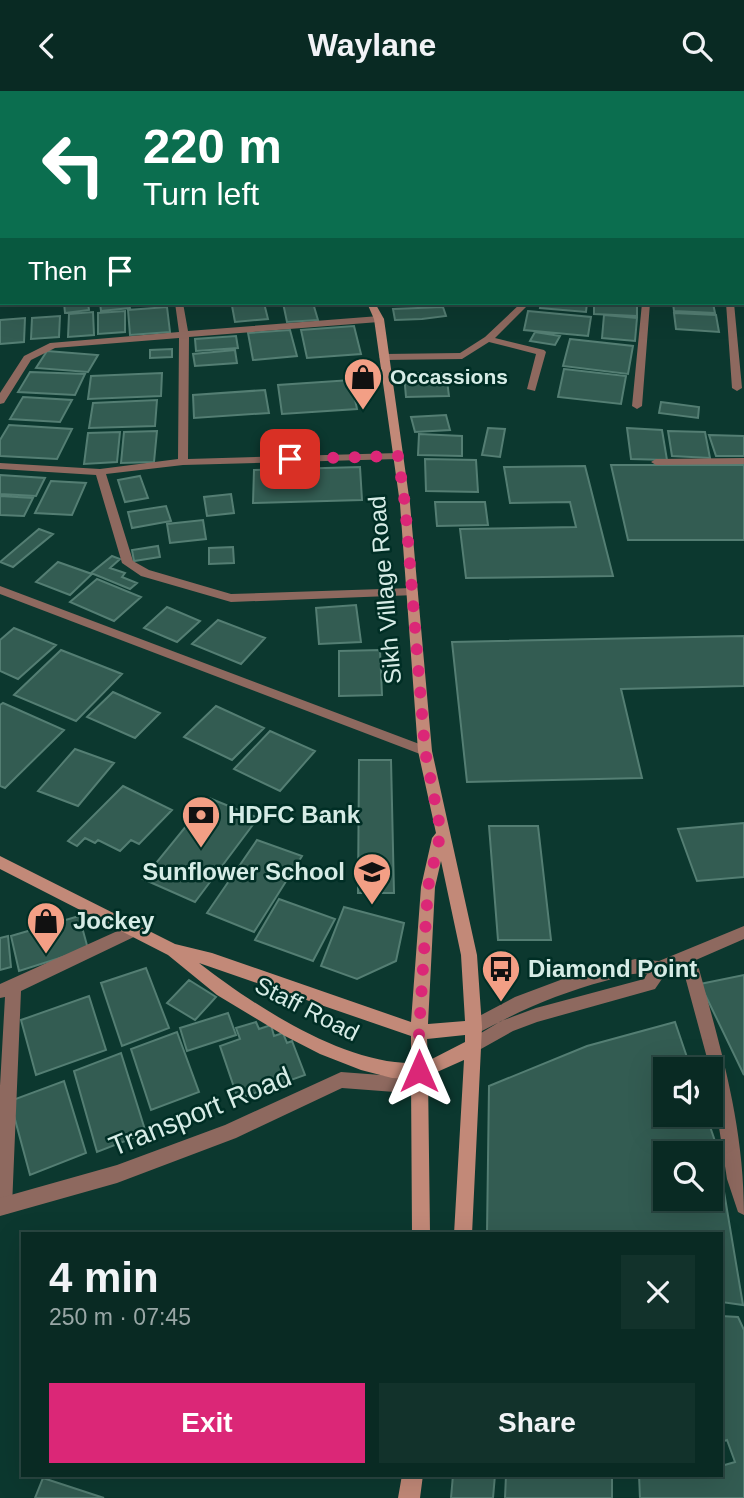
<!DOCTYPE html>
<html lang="en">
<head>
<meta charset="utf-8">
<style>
	body { margin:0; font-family:Helvetica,sans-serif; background:#12322b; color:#f1f3f6; height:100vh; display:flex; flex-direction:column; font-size:26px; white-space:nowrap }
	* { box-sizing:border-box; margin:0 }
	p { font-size:23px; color:#99a7a6 }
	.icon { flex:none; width:38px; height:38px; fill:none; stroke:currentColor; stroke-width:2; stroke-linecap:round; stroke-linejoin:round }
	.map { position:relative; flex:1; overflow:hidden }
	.side { position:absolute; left:21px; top:1141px; width:702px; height:245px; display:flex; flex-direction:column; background:#092a23; border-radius:0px; box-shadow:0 7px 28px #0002,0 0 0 2px #294641 }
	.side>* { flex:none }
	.top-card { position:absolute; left:0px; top:0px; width:746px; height:214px; box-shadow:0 7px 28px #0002,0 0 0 2px #294641; background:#0b6e4f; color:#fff; overflow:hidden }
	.controls { position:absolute; left:653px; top:966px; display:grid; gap:14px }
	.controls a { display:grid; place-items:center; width:70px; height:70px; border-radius:0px; background:#092a23; box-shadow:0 7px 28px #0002,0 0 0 2px #294641; font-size:35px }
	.pin { position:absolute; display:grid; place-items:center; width:60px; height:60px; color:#fff; margin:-30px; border-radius:14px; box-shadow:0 4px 10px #0006 }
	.me { position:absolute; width:77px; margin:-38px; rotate:0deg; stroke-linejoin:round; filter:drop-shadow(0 0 5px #0008) }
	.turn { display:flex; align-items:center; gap:24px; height:147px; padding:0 28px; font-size:32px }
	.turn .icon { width:91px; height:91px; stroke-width:2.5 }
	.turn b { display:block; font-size:49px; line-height:60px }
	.then { display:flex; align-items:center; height:66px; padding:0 28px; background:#0003; gap:14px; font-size:26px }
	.round { display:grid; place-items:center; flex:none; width:74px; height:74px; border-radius:0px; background:#12322b }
	.overview { display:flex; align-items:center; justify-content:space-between; height:119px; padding:0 28px }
	h1 { font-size:42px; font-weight:700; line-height:52px }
	.action { display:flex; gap:14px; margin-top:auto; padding:14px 28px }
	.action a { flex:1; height:80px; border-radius:0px; background:#db2777; color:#fff; font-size:28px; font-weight:700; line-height:80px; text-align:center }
	.action a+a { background:#12322b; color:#f1f3f6 }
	header { display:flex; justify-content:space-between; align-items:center; height:91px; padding:0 28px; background:#092a23; font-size:32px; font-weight:700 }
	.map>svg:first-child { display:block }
</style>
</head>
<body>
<header><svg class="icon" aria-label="back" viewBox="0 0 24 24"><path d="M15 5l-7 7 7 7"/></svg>Waylane<svg class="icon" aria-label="search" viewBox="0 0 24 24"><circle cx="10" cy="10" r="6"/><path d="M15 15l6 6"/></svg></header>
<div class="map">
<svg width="744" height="1407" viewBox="0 0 744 1407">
	<rect width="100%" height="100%" fill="#0c382f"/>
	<!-- building -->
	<path fill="#335c52" stroke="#547e73" stroke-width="2" fill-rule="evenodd" d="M64,212H88L89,219L65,222Z
		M100,212H129L130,217L101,220Z
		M264,212L268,228L235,231L232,215Z
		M283,212H313L318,229L287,231Z
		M541,212H587L586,221L540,217Z
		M594,212H637V225L594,223Z
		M673,212H713L715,222L674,220Z
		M167,216L170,241L130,244L128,219Z
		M443,216L446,225L422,228L395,229L393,218Z
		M125,220V241L98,243V222Z
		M528,220L591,226L588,245L524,239Z
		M93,221L94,244L68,246L69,223Z
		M674,222L716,224L719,241L676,238Z
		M604,224L637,227L635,250L602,247Z
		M60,225L59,246L31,248L32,227Z
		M25,227L24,251L0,253V229Z
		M354,235L361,263L307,267L301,239Z
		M290,239L297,265L253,269L248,242Z
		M535,241L560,245L555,254L530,250Z
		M236,245L238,257L196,260L195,248Z
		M570,248L633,255L628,283L563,275Z
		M172,258V266L150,267V259Z
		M235,259L237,272L195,275L193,263Z
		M47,260L98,264L88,281L36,277Z
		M564,278L626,285L621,313L558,306Z
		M30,281L85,283L75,304L18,301Z
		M162,282L161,305L88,308L91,285Z
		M446,282L449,305L406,306L404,283Z
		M351,289L357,318L282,323L278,294Z
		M265,299L269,322L194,327L193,304Z
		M23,306L72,309L60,331L10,328Z
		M157,309L155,335L89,337L93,312Z
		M661,311L699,316L698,327L659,322Z
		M446,324L450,339L415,341L411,326Z
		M9,334L72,338L57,368L0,365V349Z
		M488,337L505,338L500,366L482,364Z
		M627,337L662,339L667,369L631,368Z
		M157,340L154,371L121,372L124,341Z
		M668,340L705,341L710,367L672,365Z
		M120,341L117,371L84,373L88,342Z
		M419,343L462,345V365L418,364Z
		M709,344L744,345V365H716Z
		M425,368L476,369L478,401L426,400Z
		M611,374H744V449H628Z
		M585,375L613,485L466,487L460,438L576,436L570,411L510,412L504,376Z
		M360,376L362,409L253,412L254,379Z
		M0,384L45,387L36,405L0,403Z
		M140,385L148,407L125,411L118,389Z
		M51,390L86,392L72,424L35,422Z
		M231,403L234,422L207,425L204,406Z
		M0,405L33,407L24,425L0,424Z
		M435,411H485L488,434L437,435Z
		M166,415L171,430L132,437L128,421Z
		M203,429L206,448L170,452L167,433Z
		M39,438L53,443L13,476L0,471Z
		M158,455L160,466L134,470L132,459Z
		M233,456L234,472L209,473V457Z
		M112,465L120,468L110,477L125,482L122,486L137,492L130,498L91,482Z
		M58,471L92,483L70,504L36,491Z
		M97,488L141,506L114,530L70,511Z
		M356,514L361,551L319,553L316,517Z
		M167,516L200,530L177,551L144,537Z
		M218,529L265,547L241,573L192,553Z
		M14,537L56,554L18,588L0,580V549Z
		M744,545V595L621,598L642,687L467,691L452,551Z
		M61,559L122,583L76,630L14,604Z
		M380,559L382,604L339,605V560Z
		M113,601L160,622L135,647L87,626Z
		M3,612L64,639L5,697L0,695V614Z
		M216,615L264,637L232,669L184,646Z
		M270,640L315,660L280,700L234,678Z
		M75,658L114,672L78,715L38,700Z
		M359,669H391L394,802H358Z
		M123,695L172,719L139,753L131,749L120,760L98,749L95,752L85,747L77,755L68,750Z
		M209,707L258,727L195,811L143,788Z
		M744,732V786L697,790L678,738Z
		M489,735H538L551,849H498Z
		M257,749L302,765L254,841L207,822Z
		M279,808L335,828L313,870L255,849Z
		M344,816L404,832L396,870L357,888L321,875Z
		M79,825L88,858L19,880L11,845Z
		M8,845L11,876L0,879V847Z
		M146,877L169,937L122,955L101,892Z
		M744,884V984L700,893Z
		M189,889L216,906L195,929L167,912Z
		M89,905L106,959L36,984L21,929Z
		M228,922L236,944L187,960L180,937Z
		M256,931L259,938L271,934L274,945L283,942L287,952L292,950L305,984L238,1008L220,955L240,948L236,937Z
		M675,931L691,978H665V1024H706L716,1053L743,1214L721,1211V1143H487L489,995L587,955ZM665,1062H710V1108H665Z
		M177,941L199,1001L151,1019L131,958Z
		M121,962L146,1042L97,1061L74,980Z
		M64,990L86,1062L30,1084L10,1010Z
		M721,1225L738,1226L744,1239V1407H640L639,1384H721V1375L735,1371L727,1349L721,1351Z
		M453,1384H495L493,1407H451Z
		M506,1384H612V1407H505Z
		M43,1387L104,1407H35Z"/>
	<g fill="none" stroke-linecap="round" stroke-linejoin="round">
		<!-- minor -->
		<path fill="#8e695f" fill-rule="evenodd" d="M0,0H5L2,2Z
			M16,0H22L23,2H17Z
			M683,0H744V4V2Z
			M0,60H2V64H0Z
			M0,124H2V128H0Z
			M175,212H183L188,240L379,225L384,228L379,231L189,246L188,368L398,362L403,365L398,368L183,374L106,383L133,470L149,479L231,503L412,497L418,501L416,504L231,511L141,485L122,472L96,384L0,378V372L100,378L178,368L179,247L55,257L31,269L4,312L0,313V302L24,265L50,252L179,241Z
			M521,212H530L495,247L544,259L546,261L535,300L527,298L536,263L489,251L462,268L384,269L379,266L384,263L460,262L485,246Z
			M642,212H650L642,315L637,318L632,315Z
			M726,212H734L742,297L737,300L732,297Z
			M744,367V373L656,374L651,371L656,368Z
			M0,495L430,657L432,660L430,663H420L0,503Z
			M133,833L138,834L141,839L138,844L21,900L12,1116L9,1122L0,1124V995L5,906L0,907V893Z
			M688,860L694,862L696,867C720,955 744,1032 744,1124L738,1121L727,1088L710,978L680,867L682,862Z"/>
		<!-- tertiary -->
		<path fill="#8e695f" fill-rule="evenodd" d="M744,835V848L666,882L655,898L537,931L513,940L472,963L466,961L464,956L466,951L501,930L536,917L644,888L647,883C632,881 619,886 605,890C560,902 521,919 480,941L474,943L468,941L466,936L468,931L515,906L571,885L635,868L659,870Z
			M341,981L421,987L427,989L430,995L427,1001L421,1003L342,997L236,1047L117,1092L0,1125V1107L117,1074L225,1034Z"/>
		<!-- secondary -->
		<path fill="#c28978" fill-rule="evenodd" d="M297,0H303V2H297Z
			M367,212H375L384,228L410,413L432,660L477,864L482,936L472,1143H454L464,969L428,985L430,1143H412L411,988L392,987L361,979L320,963L285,945L217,904L168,864L0,778V765L175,853L212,862L411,931L421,796L432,747L436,742L418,660L400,413L374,228ZM441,770L461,864L465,930L428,933L435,796ZM199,872L411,945V972C342,972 253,914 199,872ZM465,944V951L428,970L427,948Z
			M402,1384H423L420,1407H398Z"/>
	</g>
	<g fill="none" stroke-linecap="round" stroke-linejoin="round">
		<!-- route -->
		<path stroke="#db2777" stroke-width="12" stroke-dasharray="0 21.6" d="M290,368L398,365L405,413L425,660L441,741L428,796L419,941V980"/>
	</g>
	<!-- icons -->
	<defs>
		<g id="shop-pin" transform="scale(2.0125)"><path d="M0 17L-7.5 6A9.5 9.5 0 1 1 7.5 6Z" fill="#f39f85" stroke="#002e25"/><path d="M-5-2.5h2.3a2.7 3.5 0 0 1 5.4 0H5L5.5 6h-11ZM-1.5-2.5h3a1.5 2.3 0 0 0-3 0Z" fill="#111"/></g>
		<g id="bank-pin" transform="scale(2.0125)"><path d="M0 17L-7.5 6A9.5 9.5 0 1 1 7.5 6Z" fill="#f39f85" stroke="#002e25"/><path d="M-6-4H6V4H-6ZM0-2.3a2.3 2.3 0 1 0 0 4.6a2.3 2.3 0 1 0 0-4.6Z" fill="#111"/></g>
		<g id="school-pin" transform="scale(2.0125)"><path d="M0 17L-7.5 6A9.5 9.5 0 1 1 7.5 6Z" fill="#f39f85" stroke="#002e25"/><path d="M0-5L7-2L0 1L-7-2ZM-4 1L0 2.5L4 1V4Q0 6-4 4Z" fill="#111"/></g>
		<g id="bus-pin" transform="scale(2.0125)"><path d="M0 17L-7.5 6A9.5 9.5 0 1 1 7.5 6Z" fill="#f39f85" stroke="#002e25"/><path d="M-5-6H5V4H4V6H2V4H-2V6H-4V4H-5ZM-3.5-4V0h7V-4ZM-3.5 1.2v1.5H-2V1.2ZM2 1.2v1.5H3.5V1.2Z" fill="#111"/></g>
	</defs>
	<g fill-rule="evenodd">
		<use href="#shop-pin" x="363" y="286"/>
		<use href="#bank-pin" x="201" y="724"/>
		<use href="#school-pin" x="372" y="781"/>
		<use href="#shop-pin" x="46" y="830"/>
		<use href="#bus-pin" x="501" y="878"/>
	</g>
	<g text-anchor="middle" stroke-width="5" stroke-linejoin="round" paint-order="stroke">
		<!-- far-poi labels -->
		<g font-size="21" font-weight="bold" fill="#d6ece6" stroke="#002e25" text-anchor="start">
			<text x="390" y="293">Occassions</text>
		</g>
		<!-- street labels -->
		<g font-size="24" fill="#d6ece6" stroke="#002e25">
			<text transform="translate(385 499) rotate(-95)" y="8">Sikh Village Road</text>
			<text transform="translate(307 918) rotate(27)" y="8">Staff Road</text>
		</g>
		<!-- poi labels -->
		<g font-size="24" font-weight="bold" fill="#d6ece6" stroke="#002e25" text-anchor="start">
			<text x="228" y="732">HDFC Bank</text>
			<text x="345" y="789" text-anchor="end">Sunflower School</text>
			<text x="73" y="838">Jockey</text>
			<text x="528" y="886">Diamond Point</text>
		</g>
		<!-- near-street labels -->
		<g font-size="28" fill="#d6ece6" stroke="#002e25">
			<text transform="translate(200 1020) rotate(-22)" y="10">Transport Road</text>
		</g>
	</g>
</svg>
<div class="controls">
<a><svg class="icon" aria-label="sound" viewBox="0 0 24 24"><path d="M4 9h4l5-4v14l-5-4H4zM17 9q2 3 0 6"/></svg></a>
<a><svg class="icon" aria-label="search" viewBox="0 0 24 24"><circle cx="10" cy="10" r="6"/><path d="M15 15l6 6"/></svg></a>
</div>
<div class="pin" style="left:290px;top:368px;background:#d93025"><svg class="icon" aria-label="arrive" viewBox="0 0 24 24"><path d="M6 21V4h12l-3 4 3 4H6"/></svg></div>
<svg class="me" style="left:419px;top:980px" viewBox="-20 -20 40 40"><path d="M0-17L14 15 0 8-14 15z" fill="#db2777" stroke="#fff" stroke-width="4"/></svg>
<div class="top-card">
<div class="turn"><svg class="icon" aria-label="left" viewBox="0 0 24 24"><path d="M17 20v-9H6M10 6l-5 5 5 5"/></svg><div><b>220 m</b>Turn left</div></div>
<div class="then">Then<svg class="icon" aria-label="arrive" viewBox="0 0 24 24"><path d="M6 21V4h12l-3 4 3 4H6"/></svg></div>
</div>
<section class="side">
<div class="overview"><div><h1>4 min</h1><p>250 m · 07:45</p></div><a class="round"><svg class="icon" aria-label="close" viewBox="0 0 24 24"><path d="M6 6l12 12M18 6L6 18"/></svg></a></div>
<div class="action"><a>Exit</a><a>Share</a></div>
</section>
</div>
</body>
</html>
